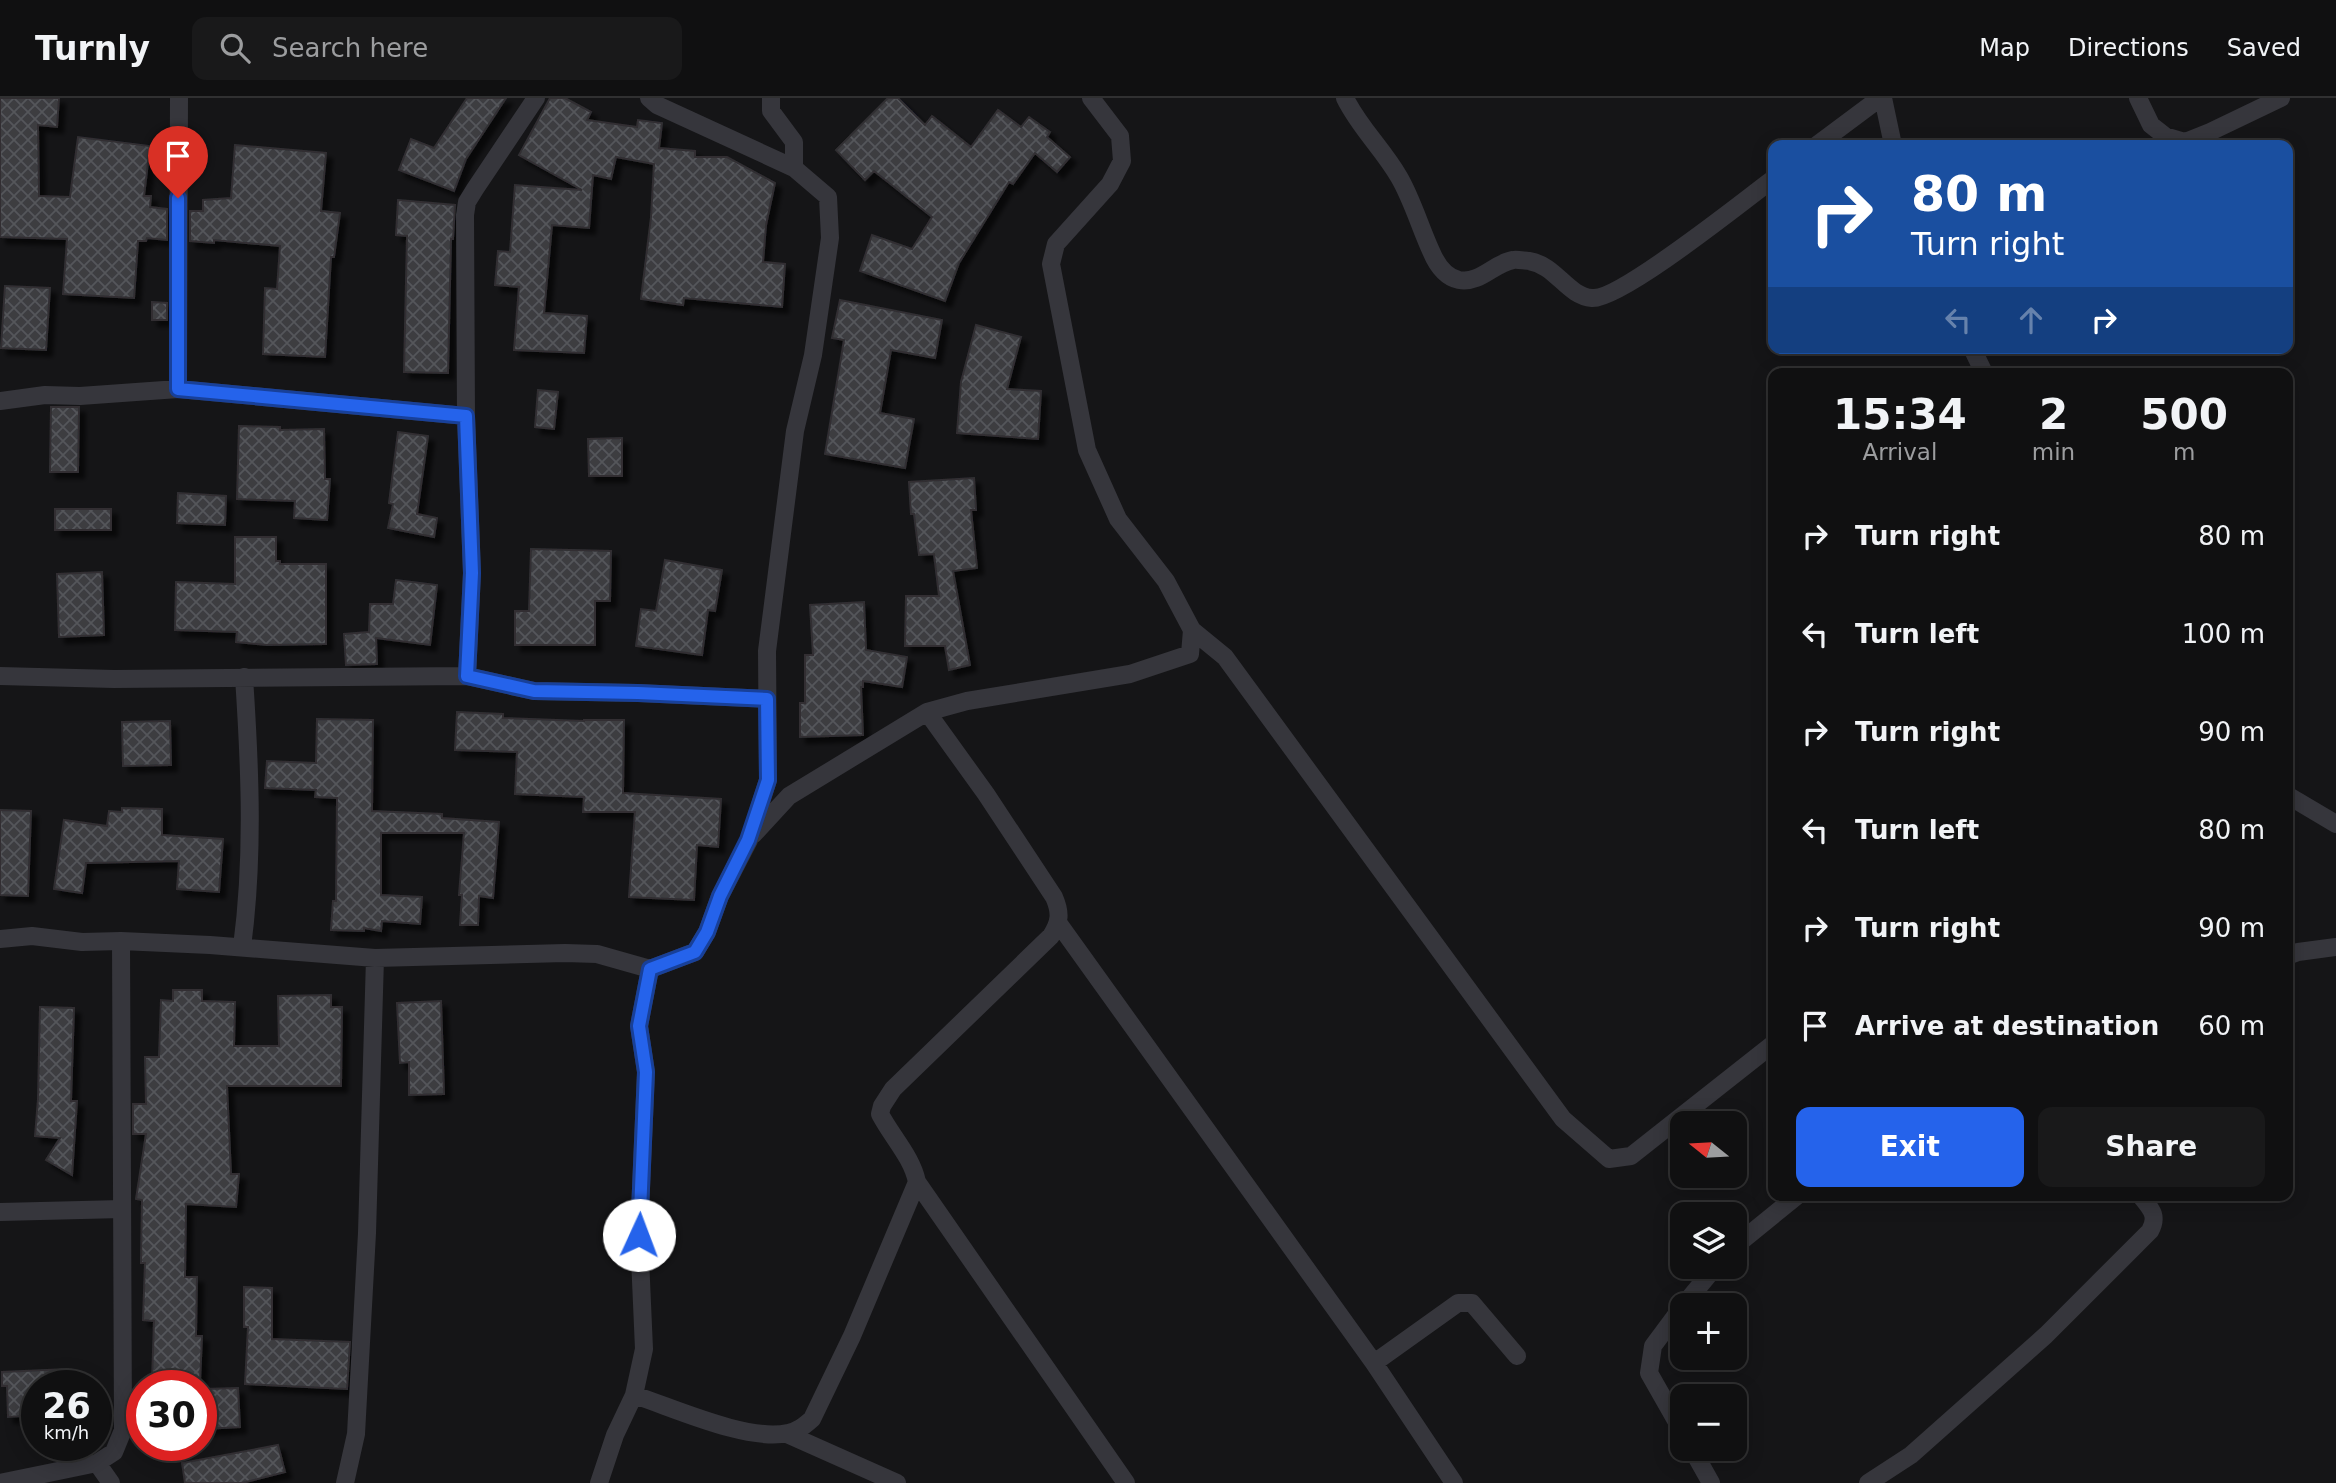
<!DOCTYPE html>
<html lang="en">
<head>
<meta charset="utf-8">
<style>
	body { margin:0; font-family:"DejaVu Sans",sans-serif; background:#19191a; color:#f1f3f6; height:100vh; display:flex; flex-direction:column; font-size:26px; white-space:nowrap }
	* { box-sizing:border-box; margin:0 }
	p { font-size:23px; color:#9c9d9f }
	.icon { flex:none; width:38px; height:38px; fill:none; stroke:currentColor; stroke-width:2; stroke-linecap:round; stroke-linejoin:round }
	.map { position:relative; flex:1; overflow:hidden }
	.drawer { position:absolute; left:1768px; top:270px; width:525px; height:833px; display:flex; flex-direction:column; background:#101011; border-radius:14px; box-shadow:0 4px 18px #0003,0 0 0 2px #303031 }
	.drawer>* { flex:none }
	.hud { position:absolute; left:1768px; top:42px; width:525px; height:214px; border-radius:14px; box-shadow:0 4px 18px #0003,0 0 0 2px #303031; background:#1a4fa0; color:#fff; overflow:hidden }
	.needle { width:46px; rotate:288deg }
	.fabs { position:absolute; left:1670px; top:1013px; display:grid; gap:14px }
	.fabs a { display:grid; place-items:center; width:77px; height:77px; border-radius:14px; background:#101011; box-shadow:0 4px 18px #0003,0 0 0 2px #303031; font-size:35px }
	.speed { position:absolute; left:21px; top:1272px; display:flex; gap:14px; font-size:35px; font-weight:700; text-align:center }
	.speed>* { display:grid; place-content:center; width:91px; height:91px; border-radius:50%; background:#101011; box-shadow:0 4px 18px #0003,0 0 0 2px #303031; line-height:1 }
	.speed small { font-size:18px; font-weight:400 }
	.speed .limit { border:10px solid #d22; background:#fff; color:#111 }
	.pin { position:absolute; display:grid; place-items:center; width:60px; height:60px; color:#fff; margin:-72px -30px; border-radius:50% 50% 50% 0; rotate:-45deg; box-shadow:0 0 7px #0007 }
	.pin .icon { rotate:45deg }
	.me { position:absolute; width:77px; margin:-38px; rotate:2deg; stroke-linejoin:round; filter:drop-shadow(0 0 5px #0008) }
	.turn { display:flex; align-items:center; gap:24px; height:147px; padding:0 28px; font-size:32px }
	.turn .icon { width:91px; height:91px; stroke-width:2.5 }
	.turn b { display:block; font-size:49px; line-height:60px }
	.lanes { display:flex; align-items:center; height:66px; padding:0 28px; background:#0003; justify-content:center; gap:35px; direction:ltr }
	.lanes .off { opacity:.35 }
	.eta { display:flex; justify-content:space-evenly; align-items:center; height:119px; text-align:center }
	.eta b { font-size:42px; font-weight:700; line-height:49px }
	.action { display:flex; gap:14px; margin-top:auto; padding:14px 28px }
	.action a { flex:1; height:80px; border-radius:14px; background:#2563eb; color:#fff; font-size:28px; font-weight:700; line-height:80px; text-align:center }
	.action a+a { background:#19191a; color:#f1f3f6 }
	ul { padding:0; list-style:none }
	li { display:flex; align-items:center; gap:21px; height:98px; padding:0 28px }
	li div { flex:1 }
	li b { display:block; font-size:26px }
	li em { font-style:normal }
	header { display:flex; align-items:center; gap:42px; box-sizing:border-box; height:98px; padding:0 35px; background:#101011; border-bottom:2px solid #303031 }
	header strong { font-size:33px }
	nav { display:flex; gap:38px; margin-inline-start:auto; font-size:24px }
	.search { width:490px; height:63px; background:#19191a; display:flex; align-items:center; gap:18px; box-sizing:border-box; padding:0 24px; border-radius:14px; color:#9c9d9f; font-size:26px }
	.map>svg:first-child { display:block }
</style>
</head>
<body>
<header>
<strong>Turnly</strong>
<div class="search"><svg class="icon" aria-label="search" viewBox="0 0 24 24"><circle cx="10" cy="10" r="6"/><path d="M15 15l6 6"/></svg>Search here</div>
<nav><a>Map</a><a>Directions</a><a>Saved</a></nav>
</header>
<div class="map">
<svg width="2336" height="1385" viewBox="0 0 2336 1385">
	<defs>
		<pattern id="building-cross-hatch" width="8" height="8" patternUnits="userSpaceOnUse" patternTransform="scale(1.75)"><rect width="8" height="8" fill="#3c3d41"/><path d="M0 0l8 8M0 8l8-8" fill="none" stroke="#55565a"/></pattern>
		<filter id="shadow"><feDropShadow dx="6" dy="6" stdDeviation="2" flood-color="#0009"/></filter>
	</defs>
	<rect width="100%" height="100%" fill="#151517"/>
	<!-- building -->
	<path fill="url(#building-cross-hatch)" stroke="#302f33" stroke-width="2" filter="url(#shadow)" d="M0,0H59L57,29L38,27L39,98L70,99L78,39L150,48L144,98H151L150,109L167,111V142L147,140L146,143H138L134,200L63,196L67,141L0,139Z
		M467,0H506L466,61L454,93L399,72L411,41L434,50Z
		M550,0H565L591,14L587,22L637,29L638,22L662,25L659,50L695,53V59H727L775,85L766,127L763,164L785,166L782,209L684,200L683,207L641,201L651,119L654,66L616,59L611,81L593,77L589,130L552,127L544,215L587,218L584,255L514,252L519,189L495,187L498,153L510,154L515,87L582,92L519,57Z
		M888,0H898L925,27L932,18L971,49L998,12L1021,29L1029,19L1050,34L1047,39L1070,59L1057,74L1035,55L1013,86L1009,84L959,165L945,203L860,173L872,137L912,151L932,119L874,73L865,82L836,52Z
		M235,47L326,55L321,113L340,115L334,159H331L325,259L263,256L265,190L277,191L280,148L214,142V145L190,143V113H203V102L231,100Z
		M398,102L455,107L453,141H451L448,275L404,274L407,138L396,137Z
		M5,188L50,190L46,252L1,250Z
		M840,202L942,222L935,260L891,252L880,315L914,321L905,370L825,356L844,242L832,240Z
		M152,204L167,205V222H152Z
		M976,227L1021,239L1007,291L1041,293L1038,341L957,335L961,284Z
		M538,292L558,294L554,331L535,329Z
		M51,309H79L78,374H50Z
		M239,328L280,329V332L324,331L325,381H330L327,422L294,420L295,403L237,401Z
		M398,334L428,338L417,416L437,420L434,439L388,430L393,406L389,405Z
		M622,340V378H589L588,341Z
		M974,380L976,412H971L977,470L953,473L970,567L949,572L945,548H905L906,498H939L934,456L919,457L914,416H911L909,384Z
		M178,395L226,398L225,427L177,425Z
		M55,411H111V432H55Z
		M235,439H276V463H280V466H326V546L267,547L236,544L237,534L175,532L176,484L235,486Z
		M531,451L611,453L610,503H595V547H515V513H529Z
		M665,462L722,472L715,513L708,512L702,557L636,548L641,511L656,513Z
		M102,474L104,537L59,539L57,476Z
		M396,482L437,487L430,547L376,540L377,566L346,567L344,536L369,534L370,506H393Z
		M864,504L866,552L907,559L902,589L863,583V589H861L863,637L800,639V605H805V557H813L810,507Z
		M457,614L503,616V620L584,623V622H624L623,695L721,701L718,749L697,747L694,802L629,799L635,714H583L584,699L515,696L517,654L455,652Z
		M317,621L373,622L372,713L442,716V720L499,724L493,800L479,798L478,827H460L462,797H459L464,735H381V797L422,799L420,826L382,823L381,833L364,830V833L331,832L333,803H336L337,700L315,699L316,692L265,690L267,663L316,665Z
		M170,623L171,667L123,668L122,624Z
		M122,710L162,711V737L223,741L219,794L177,791L179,763L86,765L82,795L54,791L64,722L107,728L109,713L122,714Z
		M0,712L31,713L28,798L0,797Z
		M173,892H202V903L235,904L234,948H279L278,898L331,897V909H342L341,988H227L231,1076H239L236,1109L186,1106L185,1179H197L196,1238H202L200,1284L152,1283L154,1223L143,1222L145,1165H141L142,1102L136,1101L146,1036H133V1006H146L145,959H159L161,902L173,903Z
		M441,903L444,996L409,997V964L400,965L397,905Z
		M40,909L74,910L71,1003H77L72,1077L46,1062L60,1040L35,1038L38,1001Z
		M244,1189L272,1190V1241L350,1244L347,1291L245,1286L248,1229H244Z
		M68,1271L69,1288H37V1317L8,1319L7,1288H2V1274Z
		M238,1290L240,1329L205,1331L204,1291Z
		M278,1347L285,1374L242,1385H185L182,1365Z"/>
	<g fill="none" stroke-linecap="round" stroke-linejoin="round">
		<!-- minor -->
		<path stroke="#36363c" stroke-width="18" d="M771,0V13L794,44V70
			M1345,0C1359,29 1383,51 1399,79C1412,101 1420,129 1431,153C1436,165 1445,179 1459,182C1480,186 1494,165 1513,162C1517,161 1525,163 1529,163C1556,167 1567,198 1592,200C1619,203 1745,102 1773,81
			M1883,0L1893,47
			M2138,0L2151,27L2165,38L2185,44L2210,34L2281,0
			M1817,47L1880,0
			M1972,250L1984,275
			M178,291L179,0
			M0,303L45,297L80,298L178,291L466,318
			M1192,532L1225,559L1563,1021L1609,1061L1631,1058L1773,946
			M0,578L114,581L467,578L534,593L638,595L767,601
			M467,578L472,475L466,318L465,117L467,104L475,91L536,0
			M2287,697L2336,726
			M753,737L789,698L927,614L967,603L1130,576L1190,556L1192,532L1166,483L1118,421L1087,352L1051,166L1056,146L1110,86L1122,63L1120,38L1091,0
			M1059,826L1374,1265L1454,1385
			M0,841L32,838L82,844L121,843L210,847L375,860L565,855L597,856L650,871
			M242,849C254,759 250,669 244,579
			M2287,858L2298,854L2336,849
			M917,1084L1126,1385
			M0,1114L122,1111
			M1734,1149L1798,1097
			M1683,1208L1715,1169
			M1682,1209L1653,1248L1649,1275L1682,1333
			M1374,1265L1458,1205H1472L1517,1258
			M634,1297C674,1310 748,1344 788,1335C798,1333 804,1328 812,1321L852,1238L917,1084C912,1059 892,1039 880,1016L882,1008L893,991L1051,838C1060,824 1061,815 1054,799L986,696L927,614
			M787,1336L897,1385
			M1692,1351L1711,1385
			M97,1365L111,1385
			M0,1385L97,1365L114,1354L123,1332L121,843
			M345,1385L356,1336L367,1135L375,860
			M599,1385L615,1337L634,1297L644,1251L639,1137L646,974L639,928L650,871L695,854L707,834L720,798L749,742L768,682L767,553L795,333L813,257L830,140L828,99L794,70L657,7L649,0
			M1868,1385L1911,1357L2046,1237L2150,1133C2159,1117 2150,1110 2140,1097"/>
	</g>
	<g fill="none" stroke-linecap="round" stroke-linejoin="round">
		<!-- route casing -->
		<g stroke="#184099" stroke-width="18">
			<path id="route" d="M178,100V291L466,318L472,475L467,578L534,593L638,595L767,601L768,682L748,742L720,798L707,834L695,854L650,871L639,928L646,974L639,1137"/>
		</g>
		<!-- route -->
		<use href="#route" stroke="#2563eb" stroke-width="12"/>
	</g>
</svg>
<div class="fabs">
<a><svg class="needle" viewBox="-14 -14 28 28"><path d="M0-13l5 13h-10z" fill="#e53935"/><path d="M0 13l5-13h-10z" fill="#9c9d9f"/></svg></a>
<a><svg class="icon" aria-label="layers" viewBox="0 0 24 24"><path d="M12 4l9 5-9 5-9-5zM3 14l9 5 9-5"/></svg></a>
<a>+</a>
<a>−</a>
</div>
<div class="speed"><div>26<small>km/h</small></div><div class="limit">30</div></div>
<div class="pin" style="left:178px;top:100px;background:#d93025"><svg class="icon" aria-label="arrive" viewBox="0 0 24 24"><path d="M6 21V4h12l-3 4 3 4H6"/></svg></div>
<svg class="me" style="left:639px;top:1137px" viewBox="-20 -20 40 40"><circle r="19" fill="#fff"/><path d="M0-13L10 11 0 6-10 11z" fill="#2563eb"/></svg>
<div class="hud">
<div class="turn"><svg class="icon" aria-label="right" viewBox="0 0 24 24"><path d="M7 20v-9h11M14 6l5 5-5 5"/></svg><div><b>80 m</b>Turn right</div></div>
<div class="lanes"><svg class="icon off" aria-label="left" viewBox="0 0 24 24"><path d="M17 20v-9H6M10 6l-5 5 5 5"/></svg><svg class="icon off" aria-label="ahead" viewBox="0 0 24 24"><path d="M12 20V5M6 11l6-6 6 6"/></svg><svg class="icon" aria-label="right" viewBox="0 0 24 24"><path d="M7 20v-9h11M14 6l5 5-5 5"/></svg></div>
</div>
<section class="drawer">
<div class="eta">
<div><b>15:34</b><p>Arrival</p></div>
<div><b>2</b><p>min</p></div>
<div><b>500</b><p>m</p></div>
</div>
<ul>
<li><svg class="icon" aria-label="right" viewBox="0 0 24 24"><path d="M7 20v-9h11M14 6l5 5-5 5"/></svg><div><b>Turn right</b></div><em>80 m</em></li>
<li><svg class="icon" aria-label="left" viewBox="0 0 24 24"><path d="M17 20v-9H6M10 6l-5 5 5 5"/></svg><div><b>Turn left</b></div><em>100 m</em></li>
<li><svg class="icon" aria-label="right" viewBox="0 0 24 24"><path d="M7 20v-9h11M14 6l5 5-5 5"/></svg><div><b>Turn right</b></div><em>90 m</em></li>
<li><svg class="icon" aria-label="left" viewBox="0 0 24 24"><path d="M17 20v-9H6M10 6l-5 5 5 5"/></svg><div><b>Turn left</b></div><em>80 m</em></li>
<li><svg class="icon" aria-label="right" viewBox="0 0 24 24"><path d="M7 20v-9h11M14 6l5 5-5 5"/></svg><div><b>Turn right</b></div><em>90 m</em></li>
<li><svg class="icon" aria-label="arrive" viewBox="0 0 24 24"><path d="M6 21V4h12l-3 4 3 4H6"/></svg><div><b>Arrive at destination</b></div><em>60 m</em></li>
</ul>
<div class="action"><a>Exit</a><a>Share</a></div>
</section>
</div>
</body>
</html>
